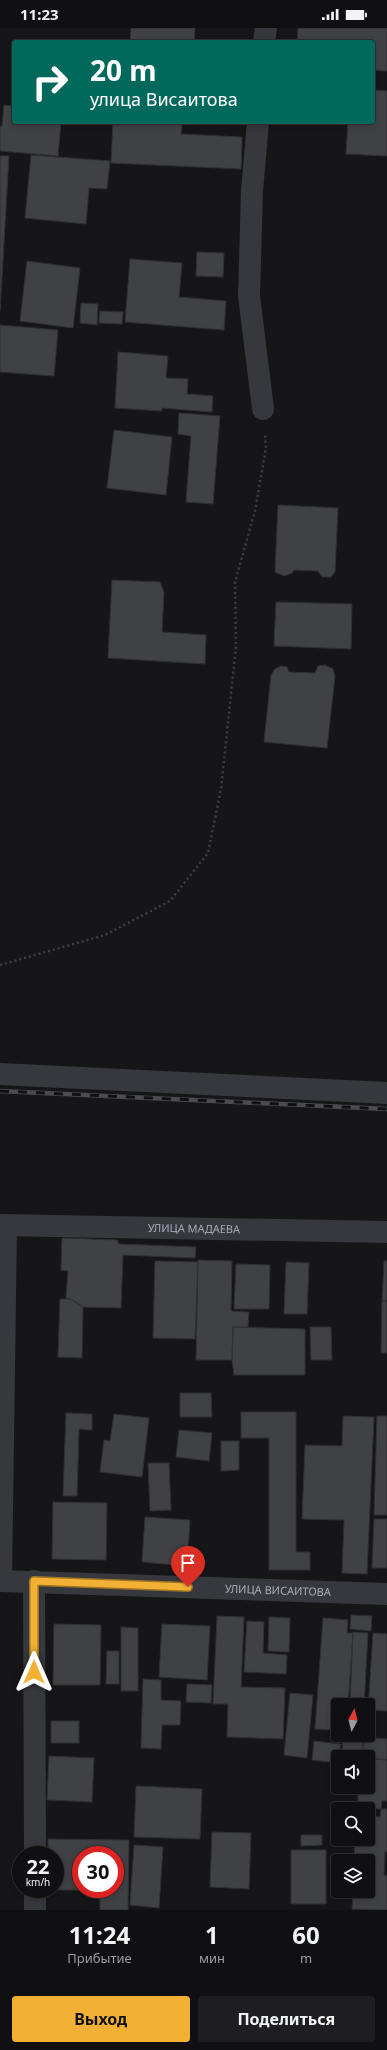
<!DOCTYPE html>
<html lang="ru">
<head>
<meta charset="utf-8">
<style>
	body { margin:0; font-family:"Noto Sans",sans-serif; background:#1e1e20; color:#f1f3f6; height:100vh; display:flex; flex-direction:column; font-size:15px; white-space:nowrap }
	* { box-sizing:border-box; margin:0 }
	p { font-size:13px; color:#9c9d9f }
	.icon { flex:none; width:22px; height:22px; fill:none; stroke:currentColor; stroke-width:2; stroke-linecap:round; stroke-linejoin:round }
	.map { position:relative; height:1882px; overflow:hidden }
	.side { display:flex; flex-direction:column; background:#101012; flex:1 }
	.side>* { flex:none }
	.top-card { position:absolute; left:12px; top:12px; width:363px; height:84px; border-radius:4px; box-shadow:0 2px 6px #0003,0 0 0 1px #303032; background:#00695c; color:#fff; overflow:hidden }
	.needle { width:26px; rotate:7deg }
	.fabs { position:absolute; left:331px; top:1670px; display:grid; gap:8px }
	.fabs a { display:grid; place-items:center; width:44px; height:44px; border-radius:4px; background:#101012; box-shadow:0 2px 6px #0003,0 0 0 1px #303032; font-size:20px }
	.speed { position:absolute; left:12px; top:1818px; display:flex; gap:8px; font-size:20px; font-weight:700; text-align:center }
	.speed>* { display:grid; place-content:center; width:52px; height:52px; border-radius:50%; background:#101012; box-shadow:0 2px 6px #0003,0 0 0 1px #303032; line-height:1 }
	.speed small { font-size:10px; font-weight:400 }
	.speed .limit { border:6px solid #d22; background:#fff; color:#111 }
	.pin { position:absolute; display:grid; place-items:center; width:34px; height:34px; color:#fff; margin:-41px -17px; border-radius:50% 50% 50% 0; rotate:-45deg; box-shadow:0 0 4px #0007 }
	.pin .icon { rotate:45deg }
	.me { position:absolute; width:44px; margin:-22px; rotate:0deg; stroke-linejoin:round; filter:drop-shadow(0 0 3px #0008) }
	.turn { display:flex; align-items:center; gap:14px; height:84px; padding:0 12px; font-size:18px }
	.turn .icon { width:52px; height:52px; stroke-width:2.5 }
	.turn b { display:block; font-size:28px; line-height:34px }
	.eta { display:flex; justify-content:space-evenly; align-items:center; height:68px; text-align:center }
	.eta b { font-size:24px; font-weight:700; line-height:28px }
	.button { display:flex; gap:8px; margin-top:auto; padding:8px 12px }
	.button a { flex:1; height:46px; border-radius:4px; background:#f2b134; color:#111; font-size:16px; font-weight:700; line-height:46px; text-align:center }
	.button a+a { background:#1e1e20; color:#f1f3f6 }
	.status { display:flex; justify-content:space-between; align-items:center; height:28px; padding:0 20px; background:#101012; direction:ltr }
	.status svg { height:11px; fill:currentColor }
	.map>svg:first-child { display:block }
</style>
</head>
<body>
<div class="status"><b>11:23</b><svg viewBox="0 0 49 12"><path d="M0 12V9h3v3zM5 12V6h3v6zM10 12V3h3v9zM15 12V0h3v12zM26 1h20v11H26zM47 4h2v5h-2z"/></svg></div>
<div class="map">
<svg width="387" height="1882" viewBox="0 0 387 1882">
	<rect width="100%" height="100%" fill="#161618"/>
	<!-- building -->
	<path fill="#404145" stroke="#303034" fill-rule="evenodd" d="M131,0H195L194,14H130Z
		M298,0H387V43L373,42V14H297Z
		M373,62L387,63V128L346,126L348,94H373Z
		M4,77L14,78V94H61L58,128L0,123V98H2Z
		M113,94H182L181,106L242,109L241,141L111,135Z
		M31,127L110,133L107,161L89,160L86,196L25,190Z
		M0,128H9L0,283Z
		M197,224L224,225L223,249L196,248Z
		M130,231L182,235L179,269L226,273L224,302L125,294Z
		M27,233L80,240L73,300L20,293Z
		M81,275L98,276L97,297L80,295Z
		M100,283L123,284L122,296L99,295Z
		M0,297L58,302L54,348L0,344Z
		M118,324L168,328L166,350L188,351L187,366L213,368L212,384L162,380V383L115,380Z
		M179,385L220,388L213,476L186,474L191,408L178,406Z
		M114,402L172,409L166,467L107,460Z
		M278,477L338,480L335,544L331,549H322L318,543L294,542L292,545L284,548L275,544Z
		M112,552L160,554L164,564L162,604L206,607L205,636L108,630Z
		M276,574L352,576L351,621L274,618Z
		M325,637L333,641L335,648L327,720L264,714L271,647L275,641L281,638L287,639L289,644L315,645L318,638Z
		M62,1210L117,1212L119,1216L196,1219L195,1230L123,1227L121,1280L83,1279L71,1271L66,1270L68,1243L61,1242Z
		M198,1232L232,1233L231,1283L249,1284L248,1299H233L232,1332H196Z
		M155,1233L198,1234L195,1311L153,1310Z
		M384,1233H387V1273H382Z
		M286,1234L309,1235L307,1286H284Z
		M236,1236L270,1237L269,1281H234Z
		M60,1271H71L83,1279L82,1330L58,1329Z
		M382,1273H387V1325H381Z
		M233,1299L305,1301V1347H234L232,1332Z
		M310,1299H331L332,1332H311Z
		M180,1365H211L212,1389H180Z
		M241,1384H296V1524H310V1542H269V1410H241Z
		M66,1385L92,1386V1402L79,1401L77,1468H63Z
		M114,1386L149,1390L142,1449L100,1444L104,1412L110,1413Z
		M343,1388L374,1389L367,1546L342,1545L344,1492L302,1491L305,1417L342,1418Z
		M377,1388H387V1487H374Z
		M179,1402L212,1405L209,1433L176,1429Z
		M221,1413H239V1442L221,1443Z
		M148,1435H169L171,1482L150,1483Z
		M53,1474L107,1475L106,1532L52,1531Z
		M145,1489L190,1492L187,1538L142,1534Z
		M374,1491H387V1540H372Z
		M351,1587L372,1588L371,1603L350,1601Z
		M217,1588L244,1589L241,1659L285,1660L283,1711L227,1709L228,1676H213Z
		M269,1589L290,1590L289,1624L268,1623Z
		M323,1590L348,1592L347,1605H353L348,1677H338V1702L315,1701Z
		M247,1593L264,1594L263,1625L287,1627L286,1646L244,1644Z
		M54,1596L101,1597L100,1657H53Z
		M162,1596L210,1598L207,1652L159,1649Z
		M121,1599L138,1600V1663H121Z
		M353,1604L368,1605L364,1677H350Z
		M373,1605L387,1606V1683L368,1682Z
		M107,1623H119V1656H106Z
		M143,1651L161,1652V1672L181,1673L180,1697H162L161,1721L141,1720Z
		M187,1656L212,1657L211,1675L186,1674Z
		M290,1665L313,1667L307,1730L284,1727Z
		M51,1693H79V1715H51Z
		M343,1707H363L362,1727H342Z
		M364,1709L387,1711V1732L362,1729Z
		M314,1713L341,1716L338,1735L312,1732Z
		M49,1728L94,1730L92,1774L47,1772Z
		M368,1731L387,1732V1773H382L381,1781L358,1780V1759H368Z
		M136,1758L202,1761L200,1811L134,1809Z
		M381,1781H387V1824L385,1823L384,1847L387,1848V1882L352,1881L353,1863H368V1833H354L355,1811H368V1788L380,1789Z
		M212,1804L251,1805L249,1861L210,1859Z
		M301,1807H322V1817L301,1818Z
		M48,1811L129,1812L128,1882H100V1862H48L55,1861V1827H48ZM81,1827H115V1861H81Z
		M134,1817L163,1819L159,1880L130,1877Z
		M291,1822H326V1876H291Z"/>
	<g fill="none" stroke-linecap="round" stroke-linejoin="round">
		<!-- path -->
		<path stroke="#3d3f44" stroke-width="2.5" stroke-dasharray="2 3" stroke-linecap="butt" d="M0,937L105,907L170,873L208,825L221,761L236,618L235,554L255,483L266,420L265,405"/>
		<!-- minor -->
		<g stroke="#37383d" stroke-width="22">
			<path d="M264,14L266,0"/>
			<path d="M258,94L252,163L249,268L263,381"/>
			<path d="M0,1046L387,1065"/>
			<path id="s1" d="M0,1197L387,1204"/>
			<path id="s2" d="M0,1553L387,1566"/>
			<path d="M1,1553L6,1198"/>
			<path d="M34,1553L35,1827"/>
			<path d="M35,1861V1882"/>
		</g>
		<!-- rail casing -->
		<g stroke="#4a4c52" stroke-width="4.5">
			<path id="rail" d="M0,1063L387,1081"/>
		</g>
		<!-- rail -->
		<use href="#rail" stroke="#111113" stroke-width="3" stroke-dasharray="9" stroke-linecap="butt"/>
	</g>
	<g fill="none" stroke-linecap="round" stroke-linejoin="round">
		<!-- route casing -->
		<g stroke="#9d7322" stroke-width="10">
			<path id="route" d="M34,1644V1553L188,1559"/>
		</g>
		<!-- route -->
		<use href="#route" stroke="#f2b134" stroke-width="7"/>
	</g>
	<g text-anchor="middle" stroke-width="3.5" stroke-linejoin="round" paint-order="stroke">
		<!-- street labels -->
		<g font-size="11" fill="#a8adb8" stroke="#111113">
			<text dy="4" stroke="none"><textPath href="#s1" startOffset="194">УЛИЦА МАДАЕВА</textPath></text>
			<text dy="4" stroke="none"><textPath href="#s2" startOffset="278">УЛИЦА ВИСАИТОВА</textPath></text>
		</g>
	</g>
</svg>
<div class="fabs">
<a><svg class="needle" viewBox="-14 -14 28 28"><path d="M0-13l5 13h-10z" fill="#e53935"/><path d="M0 13l5-13h-10z" fill="#9c9d9f"/></svg></a>
<a><svg class="icon" aria-label="sound" viewBox="0 0 24 24"><path d="M4 9h4l5-4v14l-5-4H4zM17 9q2 3 0 6"/></svg></a>
<a><svg class="icon" aria-label="search" viewBox="0 0 24 24"><circle cx="10" cy="10" r="6"/><path d="M15 15l6 6"/></svg></a>
<a><svg class="icon" aria-label="layers" viewBox="0 0 24 24"><path d="M12 4l9 5-9 5-9-5zM3 14l9 5 9-5"/></svg></a>
</div>
<div class="speed"><div>22<small>km/h</small></div><div class="limit">30</div></div>
<div class="pin" style="left:188px;top:1559px;background:#d93025"><svg class="icon" aria-label="arrive" viewBox="0 0 24 24"><path d="M6 21V4h12l-3 4 3 4H6"/></svg></div>
<svg class="me" style="left:34px;top:1644px" viewBox="-20 -20 40 40"><path d="M0-17L14 15 0 8-14 15z" fill="#f2b134" stroke="#fff" stroke-width="4"/></svg>
<div class="top-card">
<div class="turn"><svg class="icon" aria-label="right" viewBox="0 0 24 24"><path d="M7 20v-9h11M14 6l5 5-5 5"/></svg><div><b>20 m</b>улица Висаитова</div></div>
</div>
</div>
<section class="side">
<div class="eta">
<div><b>11:24</b><p>Прибытие</p></div>
<div><b>1</b><p>мин</p></div>
<div><b>60</b><p>m</p></div>
</div>
<div class="button"><a>Выход</a><a>Поделиться</a></div>
</section>
</body>
</html>
